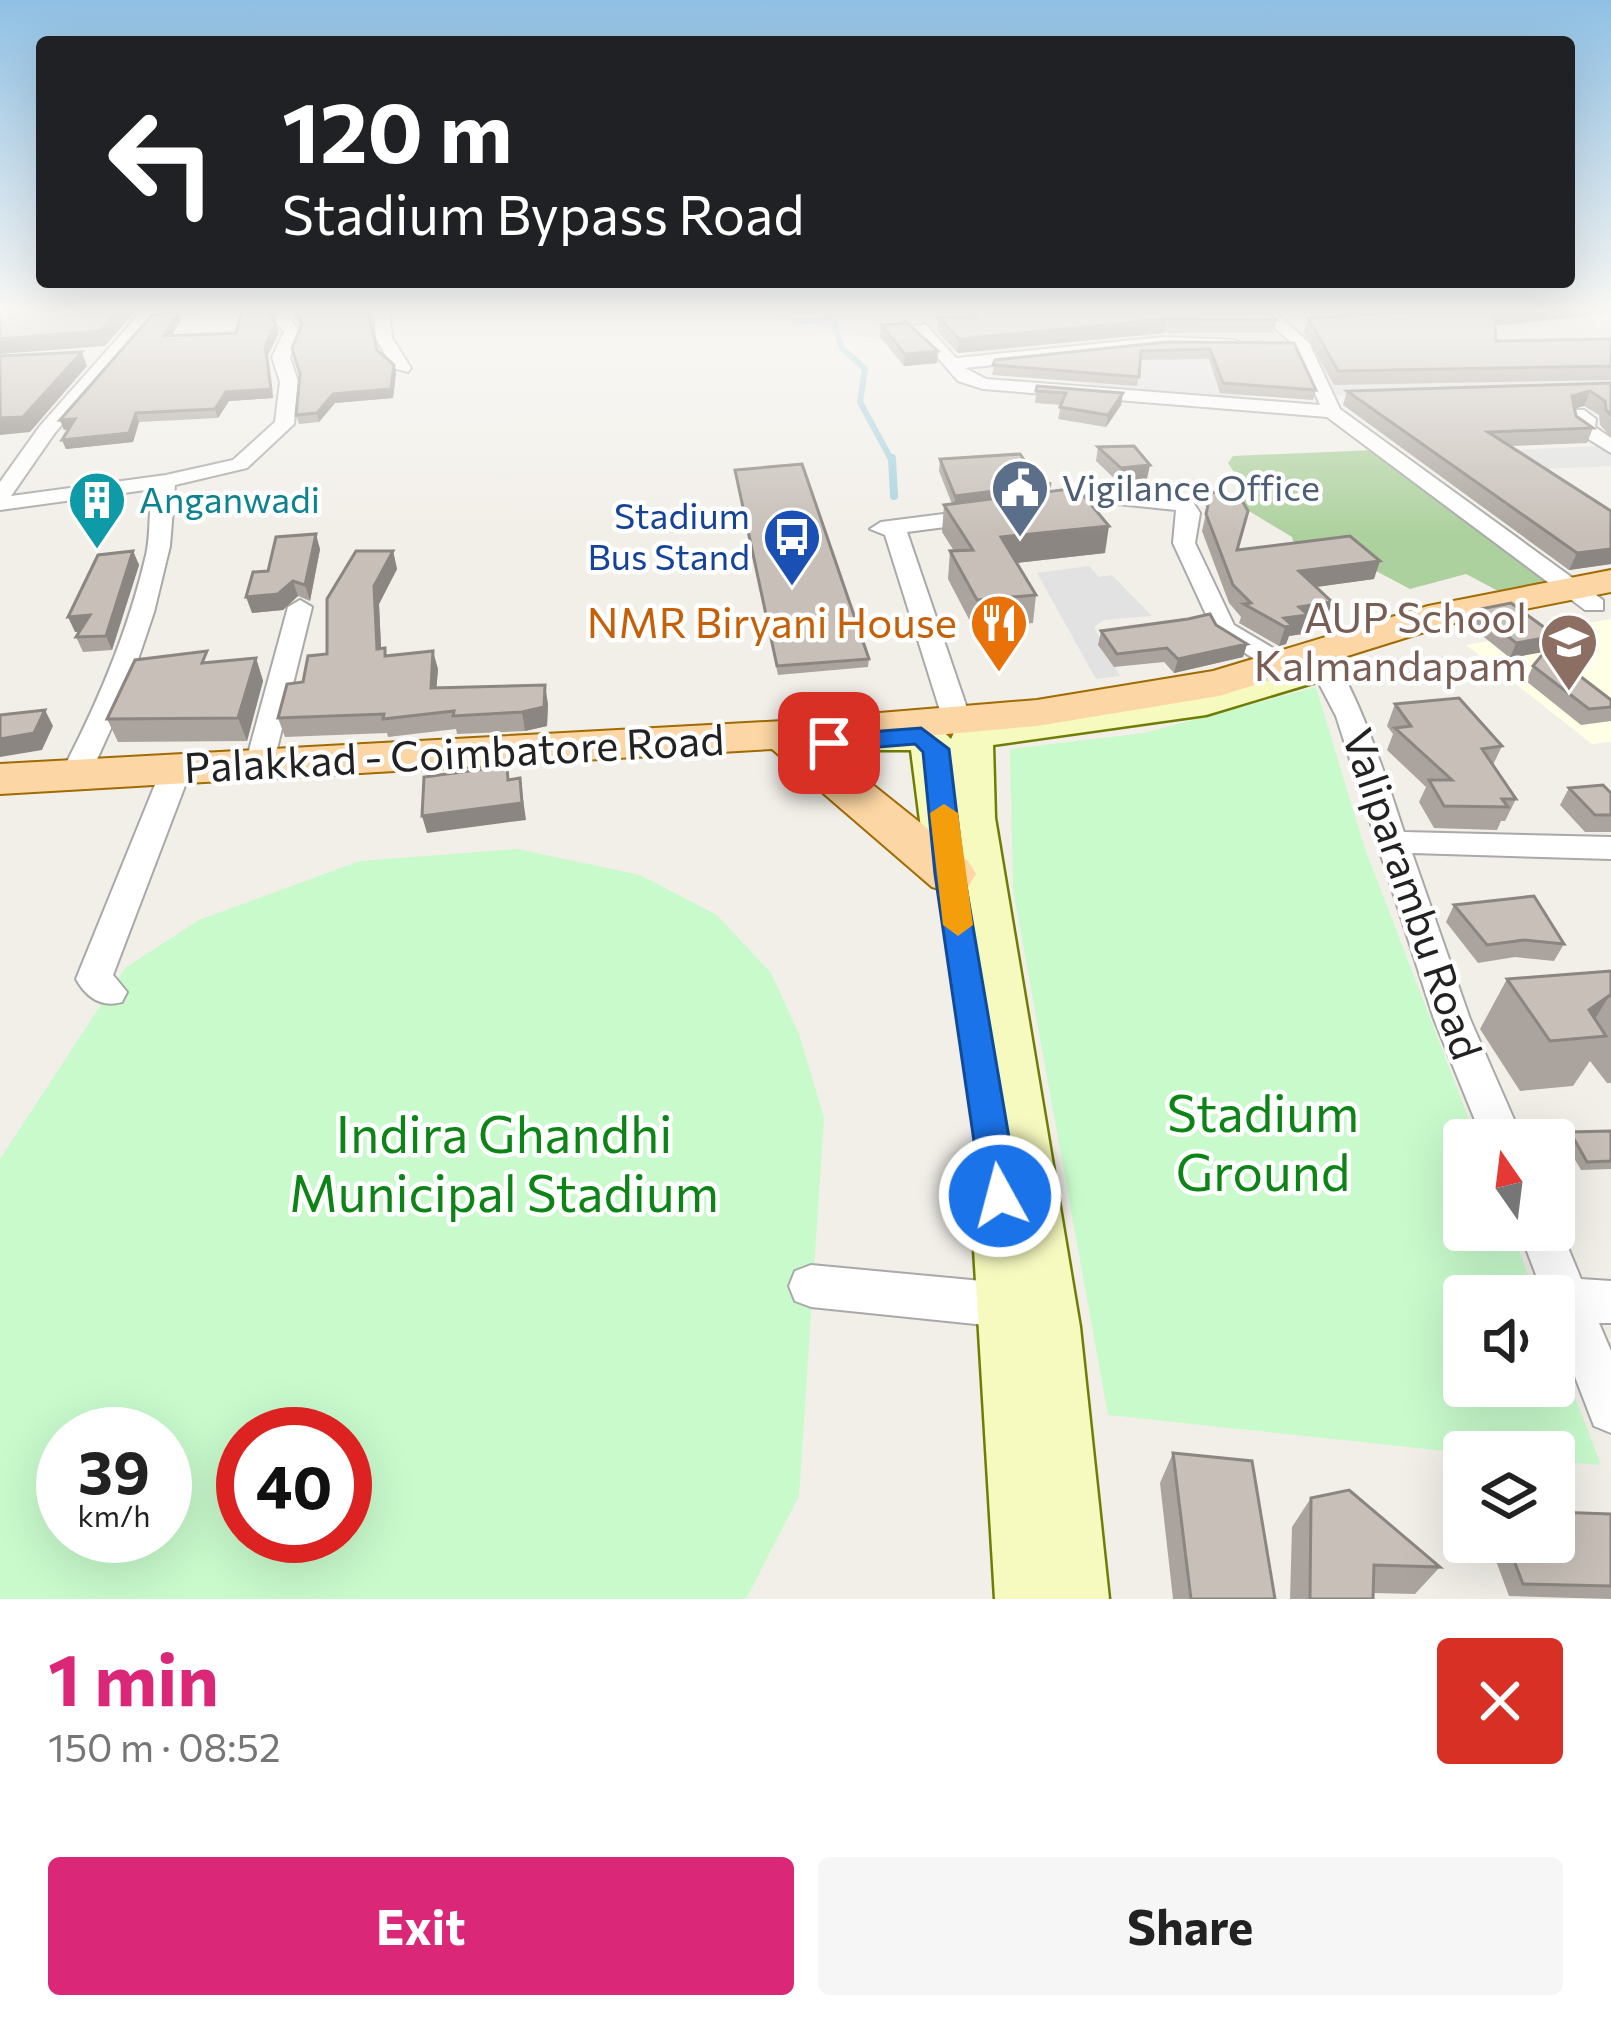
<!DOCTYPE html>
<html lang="en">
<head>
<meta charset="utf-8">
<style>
	body { margin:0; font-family:Commissioner,sans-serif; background:#f6f6f6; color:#222; height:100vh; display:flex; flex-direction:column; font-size:45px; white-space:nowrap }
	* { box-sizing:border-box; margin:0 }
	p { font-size:39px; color:#767676 }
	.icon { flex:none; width:66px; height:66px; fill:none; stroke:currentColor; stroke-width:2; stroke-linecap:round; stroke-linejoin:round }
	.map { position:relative; height:1599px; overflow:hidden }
	.drawer { display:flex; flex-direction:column; background:#fff; flex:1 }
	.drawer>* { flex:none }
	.hud { position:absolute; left:36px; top:36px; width:1539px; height:252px; border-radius:12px; box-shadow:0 12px 48px #0002; background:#202124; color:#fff; overflow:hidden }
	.needle { width:78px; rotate:346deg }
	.controls { position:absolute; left:1443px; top:1119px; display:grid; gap:24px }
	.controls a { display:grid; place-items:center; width:132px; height:132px; border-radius:12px; background:#fff; box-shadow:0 12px 48px #0002; font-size:60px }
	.speed { position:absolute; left:36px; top:1407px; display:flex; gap:24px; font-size:60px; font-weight:700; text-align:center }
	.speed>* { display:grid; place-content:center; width:156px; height:156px; border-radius:50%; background:#fff; box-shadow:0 12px 48px #0002; line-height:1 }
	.speed small { font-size:30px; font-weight:400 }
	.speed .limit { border:18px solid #d22; background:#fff; color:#111 }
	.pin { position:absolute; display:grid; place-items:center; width:102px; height:102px; color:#fff; margin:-51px; border-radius:24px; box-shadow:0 6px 18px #0006 }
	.me { position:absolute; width:132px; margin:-66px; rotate:353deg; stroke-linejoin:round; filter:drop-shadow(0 0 9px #0008) }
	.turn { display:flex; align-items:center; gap:42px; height:252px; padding:0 48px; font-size:54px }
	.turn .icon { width:156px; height:156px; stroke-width:2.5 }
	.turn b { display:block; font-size:84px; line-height:102px }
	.round { display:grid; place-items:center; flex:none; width:126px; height:126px; border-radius:12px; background:#f6f6f6 }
	.overview { display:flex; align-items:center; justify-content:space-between; height:204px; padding:0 48px }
	h1 { font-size:72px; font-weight:700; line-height:90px; color:#db2777 }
	.primary-button { display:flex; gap:24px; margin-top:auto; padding:24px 48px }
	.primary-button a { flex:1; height:138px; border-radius:12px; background:#db2777; color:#fff; font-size:48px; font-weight:700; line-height:138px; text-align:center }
	.primary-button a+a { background:#f6f6f6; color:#222 }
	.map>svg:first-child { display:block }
</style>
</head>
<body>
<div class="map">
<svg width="1611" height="1599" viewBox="0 0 1611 1599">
	<rect width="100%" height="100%" fill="#f2efe9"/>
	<!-- residential -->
	<path fill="#e0dfdf" d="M803,310H1611V394L1128,397L1003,358L819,330Z"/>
	<!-- education -->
	<path fill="#ffffe5" d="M1611,619V742L1592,744L1466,645Z"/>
	<!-- forest -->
	<path fill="#add19e" d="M1375,450L1550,585L1500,592L1466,574L1410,589L1361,563L1298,558L1292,537L1244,508L1243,486L1228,463L1233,456Z"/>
	<!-- park -->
	<path fill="#c8facc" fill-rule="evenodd" d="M1316,687L1364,846L1477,1140H1464V1230H1511L1536,1296H1464V1386H1554V1342L1601,1465L1554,1461V1452L1464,1453L1108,1415L1013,889L1010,749L1144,733Z
		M518,849L640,875L717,915L771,973L799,1034L824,1118L799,1496L746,1599H0V1159L125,968L199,920L360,861ZM63,1434H165V1536H63ZM243,1434H345V1536H243Z"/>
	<!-- parking -->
	<path fill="#e2e2e2" d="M1600,446L1611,454V466L1517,470L1515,450Z
		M1089,566L1099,577L1112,575L1152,616L1104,620L1094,627L1120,676L1096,679L1037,573Z"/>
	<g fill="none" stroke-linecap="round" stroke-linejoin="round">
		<!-- stream-far1 -->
		<path stroke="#aad3df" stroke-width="6" d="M777,310L796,322L833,319L842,348L865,369L860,402L892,461"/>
		<!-- stream -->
		<path stroke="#aad3df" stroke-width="8" d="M892,458L894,496"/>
		<!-- street casing -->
		<g stroke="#a9a9a9" stroke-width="4">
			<path id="street" d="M155,310H203L151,320L54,434L11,496L166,475L233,460L275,422L280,382L272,357L284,332L276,323L280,310H296L292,322L300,331L290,357L298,382L294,424L247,468L175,485L170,546L154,612L126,695L90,775L75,784L60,775C97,705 128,632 146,555C151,533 148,511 153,489L0,510V482L40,426L140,313Z
				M337,310H389L392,338L411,368L408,372L393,368L376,338L374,316Z
				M1255,310H1273L1309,343L1340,409L1603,600V610H1585L1327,417L983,389L958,381L911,327L925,324L956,358L1164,337L1235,340L1243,345L1241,349L1164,347L965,368L986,379L1320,405L1294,345Z
				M1570,410H1584L1596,419L1595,427L1611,438V453L1574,430Z
				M1118,492L1191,499L1200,513L1195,543L1234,625L1290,658L1294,664L1290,670H1272L1215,634L1173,543L1176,510L1118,504L1048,514L1037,508L1048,502Z
				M983,509L991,511V521L907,532L971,720L957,728L943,720L885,535L870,529L881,522Z
				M300,600L312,607L273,765L269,771H249L245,765L288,607Z
				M1315,643C1348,652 1392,797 1404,832L1611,837V859L1412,853L1470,1019L1523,1140H1483L1434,1019L1336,716L1302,651Z
				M176,761L191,770L113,975L127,992L122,1002C101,1008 86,997 76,979L161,770Z
				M1555,1216L1581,1279L1611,1281V1323H1599L1611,1351V1433L1594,1426L1554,1322V1296H1544L1519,1230H1554Z
				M811,1265L1014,1284L1030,1291L1036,1306L1030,1321L1014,1328L811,1307L795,1301L789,1286L795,1271Z"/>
		</g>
		<!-- secondary casing -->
		<g stroke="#707d05" stroke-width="5">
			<path id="secondary" d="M1322,656L1336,660L1342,668L1336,676L1206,715L993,745L995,818L1080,1327L1109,1599H995L974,1249L983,1228L999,1222L955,866L931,863L924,852L911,750H844L838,741L844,732C874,724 929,713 951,739L957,726L972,722L1202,691Z"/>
		</g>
		<!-- primary casing -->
		<g stroke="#a06b00" stroke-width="4">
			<path id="primary" d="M1611,570V592L1450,624L1219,696L1037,726L823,745L968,861L976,874L968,887L950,892L932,887L772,749L0,794V764L783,721L1037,700L1213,671L1428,606Z"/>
		</g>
		<!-- street -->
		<use href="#street" fill="#fff" fill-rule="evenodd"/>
		<!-- secondary -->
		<use href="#secondary" fill="#f7fabf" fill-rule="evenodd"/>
		<!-- primary -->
		<use href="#primary" fill="#fcd6a4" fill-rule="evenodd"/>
	</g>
	<!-- wall -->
	<path fill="#aba49e" d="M179,310L181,319L172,336L236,333L242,310H278L273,319L279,333L268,355L273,398L229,401L218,418L139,422L133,442L66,449L62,440L68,429L64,430L60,420Z
		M967,310H1266L1277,320L1273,333H1164L958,353L937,331L938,317L966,318Z
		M1279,310H1390L1285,314Z
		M295,313L377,350L394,365L396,373L393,398L335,403L319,422L299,424L296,415L300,374L301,327Z
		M1611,313L1495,326L1496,341L1611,339V380L1334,385L1304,332L1308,318Z
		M903,319L937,363L904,366L880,337L881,325L903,324Z
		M1294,343L1316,390L1313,400L1220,393L1209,359L1141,360L1137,386L992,375L995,360Z
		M1611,383V437L1600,425L1599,415L1584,406L1574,408L1576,416L1593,428L1587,443L1510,446L1611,511V564L1569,570L1343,405L1347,391Z
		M1037,386L1123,393L1121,405L1106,427L1058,419L1061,405L1035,403Z
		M1098,447L1147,479L1118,482L1096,461Z
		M940,459L1038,480L1105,553L1016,563L1036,595L1033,623L974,629L948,579L950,551H954L942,532L944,505L952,504L939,471Z
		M735,470L869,659L868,667L778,675Z
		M1211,492L1237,550L1374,579L1316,587L1326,621L1305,624L1302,634L1289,636L1286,644L1279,646L1239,623L1241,617L1229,603L1202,531Z
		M320,549L310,601L298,596L283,610L252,613L268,571Z
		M133,551L139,565L112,650L83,652L76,637L80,631L75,632Z
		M393,551L397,569L379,604L381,648L387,656L438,669L436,688L548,704L547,726L525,731L457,734L456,729L388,737L387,733L285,737L278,718L303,682L327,654Z
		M1475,610L1549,651H1546L1611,700V721L1581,725L1526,681L1533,666L1545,651L1510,658L1469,625Z
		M1216,625L1247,644L1243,657L1174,673L1164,662L1114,667L1098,645L1101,631Z
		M256,658L263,681L247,741L118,742L107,719Z
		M1395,704L1502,746L1493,765L1516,799L1505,821H1501L1497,830L1434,828L1419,802L1426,787L1387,750L1393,734L1387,726Z
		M1569,788L1611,793V832H1585L1560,805Z
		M1454,905L1564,944L1554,961L1515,957L1478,963L1446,922Z
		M1611,971V1083H1607L1590,1061L1573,1086L1520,1091L1480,1029L1507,979Z
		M1611,1131V1169L1581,1170L1564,1141L1570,1132Z
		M1173,1453L1275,1599H1173L1160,1483Z
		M1311,1498L1440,1567L1415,1594L1373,1593V1599H1290L1292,1527Z
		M1611,1514V1599L1509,1596L1489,1542H1554Z"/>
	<!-- shaded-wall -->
	<path fill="#8b8681" d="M119,310H136L105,346L0,354V339Z
		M179,310L181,319L167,344L164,336Z
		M1519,310H1611V313L1489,326L1494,313Z
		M1166,319L1164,333L958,353L959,339Z
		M276,324L279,333L268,355L273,398L229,401L218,418L215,409L226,392L265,346Z
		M938,351L937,363L904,366L905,354Z
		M82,352L87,366L30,432L0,435V418Z
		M394,365L396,373L393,398L335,403L319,422L317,413L333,394Z
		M1590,391L1584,406L1566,411L1572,396Z
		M1123,393L1121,405L1106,427L1108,415Z
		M136,413L139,422L133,442L66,449L62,440Z
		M75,419L79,428L64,430L60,420Z
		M1150,465L1147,479L1118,482L1121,468Z
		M1051,484L1049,496L954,509L955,496Z
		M1109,526L1105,553L997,565L1001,537Z
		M316,534L320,549L310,601L305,585Z
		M1611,549V564L1569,570L1577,553Z
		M133,551L139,565L112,650L106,636Z
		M393,551L397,569L379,604L382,667L377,649L374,586Z
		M1380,561L1374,579L1294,590L1299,571Z
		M293,581L298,596L283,610L252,613L246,597Z
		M1332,602L1326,621L1305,624L1302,634L1289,636L1286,644L1279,646L1285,627L1284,618L1299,607Z
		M90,615L96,630L75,632L68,617Z
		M1556,636L1549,651L1510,658L1516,643Z
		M1247,644L1243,657L1174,673L1178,659Z
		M433,651L438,669L435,707L431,688Z
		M256,658L263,681L247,741L238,718Z
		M545,685L548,704L547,726L525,731L522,712Z
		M45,710L53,726L42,750L0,757V739Z
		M520,778L526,820L427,833L422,816Z
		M1610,995L1583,1038L1589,1010Z"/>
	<!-- building -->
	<path fill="#c7bfb8" stroke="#8b8681" stroke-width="3" d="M0,310H119L100,331L0,339Z
		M179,310L164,336L236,333L242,310H271L269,313L276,324L265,346L271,389L226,392L215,409L136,413L129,433L62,440L75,419L60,420L151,316Z
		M295,310L368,312L377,350L394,365L391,389L333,394L317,413L296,415L300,374L292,348L302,324Z
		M970,310H1266L1277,320L1166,319L959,339L938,317L977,318Z
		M1439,310H1519L1494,313L1496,341L1611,339V366L1338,371L1308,318Z
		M903,319L938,351L905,354L881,325L907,323Z
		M1166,342L1294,343L1316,390L1223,383L1210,349L1141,351L1139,377L993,365L995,360Z
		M82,352L23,417L0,418V356Z
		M1611,383V415L1606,410L1605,401L1590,391L1572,396L1576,416L1593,428L1488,432L1611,511V549L1577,553L1347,391Z
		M1037,386L1123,393L1108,415L1060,407L1066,393L1036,391Z
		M1134,446L1150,465L1121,468L1098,447Z
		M1020,454L1038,480L1051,484L955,496L940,459Z
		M802,464L869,659L777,666L735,470Z
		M1077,488L1109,526L1001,537L1036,595L977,600L950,551L973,550L944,505Z
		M1211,492L1240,497L1248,511L1237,550L1350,536L1380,561L1299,571L1332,602L1299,607L1308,615L1284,618L1292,625L1285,627L1244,604L1251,603L1233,585L1206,514Z
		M316,534L305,585L293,581L278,594L246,597L253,572L268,571L276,537Z
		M133,551L106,636L76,637L90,615L68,617L98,555Z
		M356,551H393L374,586L377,649L385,648V656L433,651L431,688L545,685L544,707L522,712L453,716L454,711L383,719L384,714L278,718L287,684L303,682L308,656L327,654V599Z
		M1511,603L1556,636L1516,643L1475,610Z
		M1210,614L1216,625L1247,644L1178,659L1167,648L1117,654L1101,631L1188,619Z
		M1546,650L1611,700V707L1589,709L1533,666Z
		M207,651L202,663L256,658L238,718L107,719L135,660Z
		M1459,698L1502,746L1482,749L1516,799H1502L1508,807L1444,806L1429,780H1452L1395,728L1411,726L1395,704Z
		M45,710L34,733L0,739V715Z
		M507,766L508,780L520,778L522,803L422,816L424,777Z
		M1603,785L1611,793V815H1595L1569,788Z
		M1534,896L1564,944L1524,940L1487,945L1454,905Z
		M1611,971V997L1610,995L1589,1010L1606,1036L1550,1041L1507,979Z
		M1611,1131V1161L1587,1162L1570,1132Z
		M1173,1453L1252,1461L1275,1599H1191Z
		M1349,1490L1440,1567L1374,1565L1373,1599H1310L1311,1498Z
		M1554,1512L1611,1514V1586L1523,1584L1507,1542H1554Z"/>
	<!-- sky -->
	<linearGradient id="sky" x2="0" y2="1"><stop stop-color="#8fc0e4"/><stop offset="0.58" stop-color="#f9f8f5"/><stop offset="1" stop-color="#f9f8f5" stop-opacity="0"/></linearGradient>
	<rect width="1611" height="534" fill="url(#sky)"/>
	<!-- route -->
	<path fill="#1a73e8" stroke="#114b97" stroke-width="3" d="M921,728L949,749L964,874L1019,1196L1014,1208L1000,1213L987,1208L982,1196L935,874L923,752L915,744L829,751L816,743L829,735Z"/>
	<!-- slow -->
	<path fill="#f59e0b" d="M944,804L958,813L973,925L958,936L943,925L930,813Z"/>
	<!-- icons -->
	<defs>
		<g id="civic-pin" transform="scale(3)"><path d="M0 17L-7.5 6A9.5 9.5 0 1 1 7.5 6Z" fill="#5c6f8a" stroke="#fff"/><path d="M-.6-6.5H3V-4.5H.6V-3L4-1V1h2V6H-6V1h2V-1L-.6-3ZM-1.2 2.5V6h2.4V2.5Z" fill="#fff"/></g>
		<g id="building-pin" transform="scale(3)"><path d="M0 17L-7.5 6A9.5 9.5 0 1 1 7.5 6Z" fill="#0f9aa8" stroke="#fff"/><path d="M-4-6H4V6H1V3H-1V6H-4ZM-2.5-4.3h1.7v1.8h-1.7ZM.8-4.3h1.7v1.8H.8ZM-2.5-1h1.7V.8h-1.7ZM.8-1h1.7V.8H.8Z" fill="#fff"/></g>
		<g id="bus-pin" transform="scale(3)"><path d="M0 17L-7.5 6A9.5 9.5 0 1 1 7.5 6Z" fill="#1a4fb4" stroke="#fff"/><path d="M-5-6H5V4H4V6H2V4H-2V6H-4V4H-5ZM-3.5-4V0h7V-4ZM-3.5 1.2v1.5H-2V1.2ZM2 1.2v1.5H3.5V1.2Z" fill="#fff"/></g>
		<g id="restaurant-pin" transform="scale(3)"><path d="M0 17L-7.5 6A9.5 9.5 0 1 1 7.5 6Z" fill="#e8710a" stroke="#fff"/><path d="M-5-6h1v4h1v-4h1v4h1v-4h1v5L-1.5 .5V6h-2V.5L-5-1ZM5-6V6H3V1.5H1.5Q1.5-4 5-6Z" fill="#fff"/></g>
		<g id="school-pin" transform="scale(3)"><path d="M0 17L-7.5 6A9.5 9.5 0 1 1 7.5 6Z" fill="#8d6e63" stroke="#fff"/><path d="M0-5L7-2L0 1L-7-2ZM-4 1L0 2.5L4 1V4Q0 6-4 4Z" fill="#fff"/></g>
	</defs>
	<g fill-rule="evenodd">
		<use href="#civic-pin" x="1020" y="488"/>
		<use href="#building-pin" x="97" y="500"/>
		<use href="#bus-pin" x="792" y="537"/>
		<use href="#restaurant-pin" x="999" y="623"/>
		<use href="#school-pin" x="1569" y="642"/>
	</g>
	<g text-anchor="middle" stroke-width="9" stroke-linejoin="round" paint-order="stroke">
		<!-- far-service labels -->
		<g font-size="36" fill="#4e5e75" stroke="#fff" text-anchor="start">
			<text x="1062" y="501">Vigilance Office</text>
		</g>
		<!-- far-culture labels -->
		<g font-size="36" fill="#0d838f" stroke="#fff" text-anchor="start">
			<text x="139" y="513">Anganwadi</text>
		</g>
		<!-- far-transit labels -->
		<g font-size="36" fill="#164399" stroke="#fff" text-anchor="end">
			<text x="750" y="529">Stadium<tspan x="750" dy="41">Bus Stand</tspan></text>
		</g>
		<!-- education labels -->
		<g font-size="42" fill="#785e54" stroke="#fff" text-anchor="end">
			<text x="1527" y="633">AUP School<tspan x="1527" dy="48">Kalmandapam</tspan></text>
		</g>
		<!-- food labels -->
		<g font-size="42" fill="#c56008" stroke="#fff" text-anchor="end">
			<text x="957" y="638">NMR Biryani House</text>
		</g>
		<!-- street labels -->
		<g font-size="42" fill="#222" stroke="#fff">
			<text transform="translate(454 754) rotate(-3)" y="15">Palakkad - Coimbatore Road</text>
			<text transform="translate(1412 894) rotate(71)" y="15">Valiparambu Road</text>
		</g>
		<!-- near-park labels -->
		<g font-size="51" fill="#0c8416" stroke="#fff">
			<text x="1263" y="1132">Stadium<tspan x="1263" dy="59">Ground</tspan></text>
			<text x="504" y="1153">Indira Ghandhi<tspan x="504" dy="59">Municipal Stadium</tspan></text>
		</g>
	</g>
</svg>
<div class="controls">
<a><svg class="needle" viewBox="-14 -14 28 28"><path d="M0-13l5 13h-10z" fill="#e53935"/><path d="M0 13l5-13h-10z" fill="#767676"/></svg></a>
<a><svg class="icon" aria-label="sound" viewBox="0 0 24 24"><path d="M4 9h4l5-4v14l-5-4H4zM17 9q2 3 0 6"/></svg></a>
<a><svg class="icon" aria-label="layers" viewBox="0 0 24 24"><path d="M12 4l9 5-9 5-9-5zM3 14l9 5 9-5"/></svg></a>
</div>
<div class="speed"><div>39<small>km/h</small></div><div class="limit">40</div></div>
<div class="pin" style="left:829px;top:743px;background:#d93025"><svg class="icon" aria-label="arrive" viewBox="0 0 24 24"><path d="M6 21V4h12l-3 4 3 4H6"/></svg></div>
<svg class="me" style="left:1000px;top:1196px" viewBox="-20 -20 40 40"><circle r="17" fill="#1a73e8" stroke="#fff" stroke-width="3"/><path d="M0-11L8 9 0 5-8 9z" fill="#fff"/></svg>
<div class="hud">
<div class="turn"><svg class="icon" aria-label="left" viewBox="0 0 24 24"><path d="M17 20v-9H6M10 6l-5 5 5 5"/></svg><div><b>120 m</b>Stadium Bypass Road</div></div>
</div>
</div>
<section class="drawer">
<div class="overview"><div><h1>1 min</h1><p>150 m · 08:52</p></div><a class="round" style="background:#d93025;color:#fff"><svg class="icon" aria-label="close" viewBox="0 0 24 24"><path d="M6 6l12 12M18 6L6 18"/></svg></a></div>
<div class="primary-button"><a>Exit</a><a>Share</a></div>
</section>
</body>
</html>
